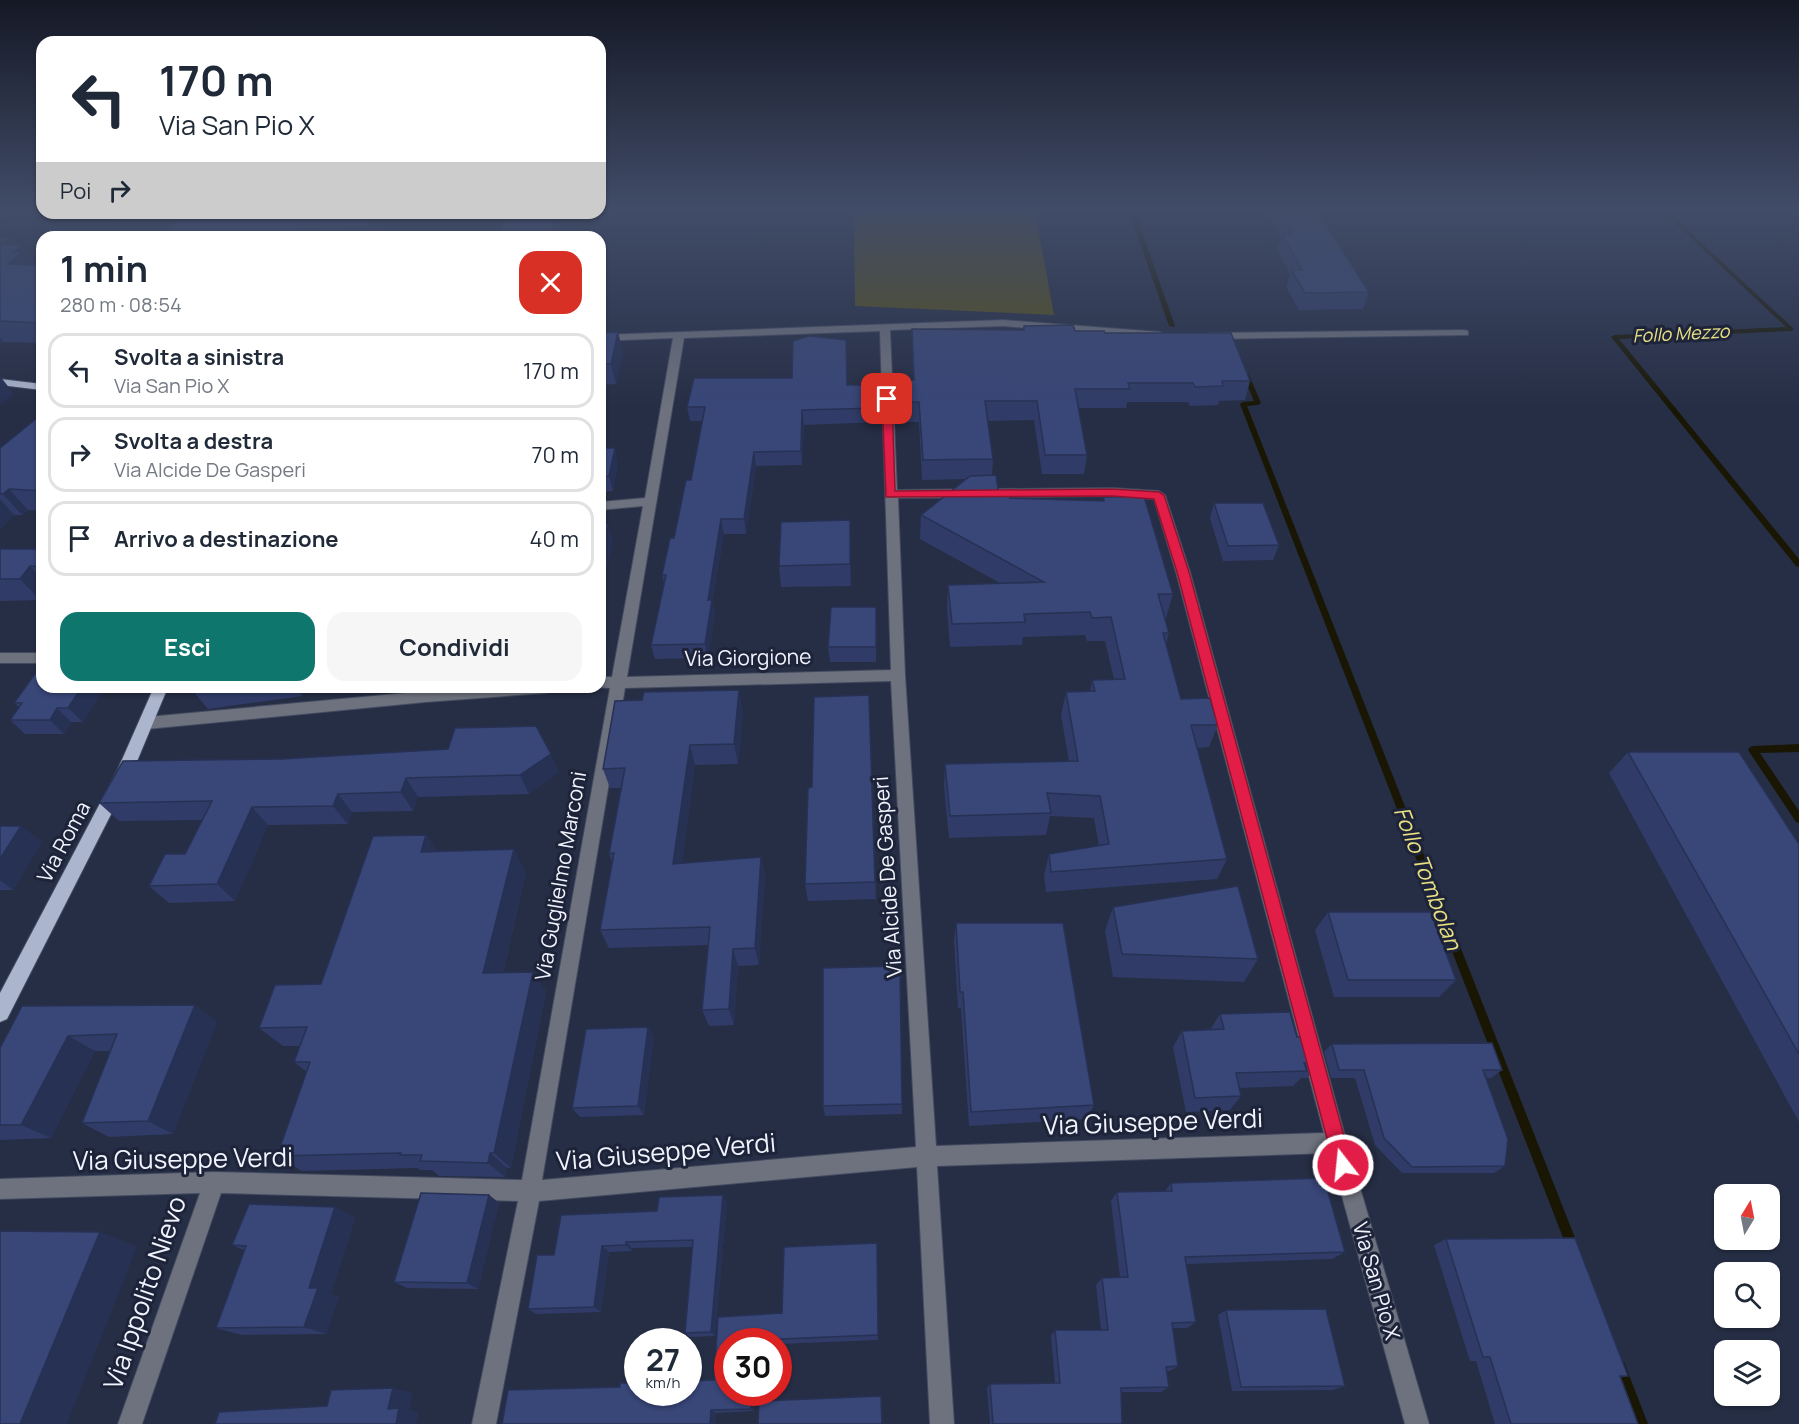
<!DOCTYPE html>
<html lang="it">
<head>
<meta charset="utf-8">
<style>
	body { margin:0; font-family:Manrope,sans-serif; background:#f6f6f7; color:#1f2937; height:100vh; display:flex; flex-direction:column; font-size:22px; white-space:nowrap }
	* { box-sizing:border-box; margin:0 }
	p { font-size:20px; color:#747a83 }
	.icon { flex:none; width:33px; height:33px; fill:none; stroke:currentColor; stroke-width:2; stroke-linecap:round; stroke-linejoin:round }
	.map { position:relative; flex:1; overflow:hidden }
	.sheet { position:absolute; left:36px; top:231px; width:570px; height:462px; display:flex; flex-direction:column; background:#fff; border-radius:18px; box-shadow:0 2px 4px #0004 }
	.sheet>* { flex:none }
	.guide { position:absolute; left:36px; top:36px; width:570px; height:183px; border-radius:18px; box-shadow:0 2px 4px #0004; background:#fff; color:#1f2937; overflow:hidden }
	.needle { width:39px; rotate:10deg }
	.buttons { position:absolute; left:1714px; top:1184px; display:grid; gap:12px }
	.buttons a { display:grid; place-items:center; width:66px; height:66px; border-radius:12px; background:#fff; box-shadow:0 2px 4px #0004; font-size:30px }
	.speed { position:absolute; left:624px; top:1328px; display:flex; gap:12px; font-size:30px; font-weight:700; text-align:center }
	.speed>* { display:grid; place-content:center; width:78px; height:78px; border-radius:50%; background:#fff; box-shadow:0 2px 4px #0004; line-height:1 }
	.speed small { font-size:15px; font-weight:400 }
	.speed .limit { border:9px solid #d22; background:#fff; color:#111 }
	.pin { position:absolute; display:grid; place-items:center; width:51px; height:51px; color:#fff; margin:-26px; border-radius:12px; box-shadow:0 3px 9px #0006 }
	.me { position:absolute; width:66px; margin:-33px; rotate:344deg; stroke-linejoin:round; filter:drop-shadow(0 0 4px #0008) }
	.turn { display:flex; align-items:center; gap:21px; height:126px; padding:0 24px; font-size:27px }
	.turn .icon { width:78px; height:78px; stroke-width:2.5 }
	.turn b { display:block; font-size:42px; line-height:51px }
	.then { display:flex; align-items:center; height:57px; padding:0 24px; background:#0003; gap:12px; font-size:22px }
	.round { display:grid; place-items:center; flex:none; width:63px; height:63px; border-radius:18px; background:#f6f6f7 }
	.summary { display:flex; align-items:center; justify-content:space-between; height:102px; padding:0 24px }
	h1 { font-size:36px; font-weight:700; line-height:45px }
	.cta { display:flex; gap:12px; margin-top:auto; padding:12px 24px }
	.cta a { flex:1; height:69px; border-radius:18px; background:#0f766e; color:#fff; font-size:24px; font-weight:700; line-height:69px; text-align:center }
	.cta a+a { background:#f6f6f7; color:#1f2937 }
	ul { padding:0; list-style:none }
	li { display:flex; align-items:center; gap:18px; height:75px; margin:0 12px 9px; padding:0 12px; border:3px solid #e0e1e3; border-radius:18px }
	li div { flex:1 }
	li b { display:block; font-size:22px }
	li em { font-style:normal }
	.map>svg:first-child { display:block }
</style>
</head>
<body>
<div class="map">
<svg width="1799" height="1424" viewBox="0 0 1799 1424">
	<rect width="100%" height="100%" fill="#262e45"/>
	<!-- green -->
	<path fill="#575018" d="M854,209H1109L1035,212L1054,315L855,306Z"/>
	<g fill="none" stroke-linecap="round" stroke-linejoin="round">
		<!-- stream -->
		<path fill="#191704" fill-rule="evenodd" d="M1128,209H1134L1175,326L1174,327L1169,326Z
			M1660,209H1665L1794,329L1791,331L1619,339L1799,559V567L1796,566L1611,337L1614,335L1786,327Z
			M1246,373L1249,375L1261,403L1258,405L1247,406L1579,1248L1578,1253L1573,1254L1568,1253L1567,1248L1240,404L1243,402L1254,401L1243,375Z
			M1799,744V752L1760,753L1799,811V823L1796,822L1748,750L1750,747L1753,746Z
			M1619,1360L1624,1362L1648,1424H1634L1612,1367L1614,1362Z"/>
		<!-- minor casing -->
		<g stroke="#424a5f" stroke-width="2">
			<path id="minor" d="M200,214L204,217L203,219L117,220L113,217L117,214Z
				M1003,320L1160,332L1165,335L1160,338L1003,326L890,330L897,490L1112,488L1159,491L1165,495L1190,572L1347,1143L1429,1424H1405L1330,1153L937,1166L954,1424H930L917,1167L539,1201L496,1424H472L518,1201L221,1193L142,1424H118L200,1193L0,1199V1179L214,1172L522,1180L610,688L595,687H600V677H612L643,506L600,510V502L645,498L673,338L600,341V335ZM880,331L891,670L627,677L684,338ZM1112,496L1154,499L1176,572L1324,1133L936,1146L905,675L898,498ZM891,681L916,1147L542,1180L625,688Z
				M1464,330L1468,331V335L1211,339L1206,336L1211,333Z
				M0,653H42V663H0Z
				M471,687H553L551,691L546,693L426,702L147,729L142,727L139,723L142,719L147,717Z"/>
		</g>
		<!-- major casing -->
		<g stroke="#424a5f" stroke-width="2">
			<path id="major" d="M0,379L42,384V390L0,385Z
				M154,687H168L133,771L7,1019L0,1022V993L117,771Z"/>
		</g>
		<!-- minor -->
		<use href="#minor" fill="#6e727e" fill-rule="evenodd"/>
		<!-- major -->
		<use href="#major" fill="#acb5ce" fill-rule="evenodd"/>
	</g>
	<!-- wall -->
	<path fill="#303c67" d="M0,209L51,213L13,243L14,244L23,245L36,265H42V343L3,342L0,345Z
		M1264,209H1316L1369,292L1363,309L1299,310L1286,287L1290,274L1277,250L1281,239Z
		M184,213H403L401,217H395L383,237H161Z
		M1024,326L1105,333L1250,381L1245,400L1219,401L1218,405L1190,406L1188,402H1127L1126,408H1078L1087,455L1084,474H1042L1034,420L988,421L993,459L992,475L999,496L1010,498L1103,501V497L1173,594L1166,618H1165L1169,633L1166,644L1181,699L1218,725L1209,747L1197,748L1227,859L1217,879L1046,892L1044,875L1049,854L1099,846L1094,818L1050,816L1046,835L949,838L944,786L945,764L1069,761L1061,715L1066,692L1090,691L1092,680L1114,679L1105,641H1087L1085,635L1023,637L1022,645L950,647L947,609L948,585L1000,583L920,539L921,515L966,479L922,480L919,422H896L895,380H913L912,329L1023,330Z
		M618,332L623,353L616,384L601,385L600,388V333Z
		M848,385H880L881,422L804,425L802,465L756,466L746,534H724L712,603L715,614L708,658L655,659L651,645L664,583L662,575L691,480L703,421H690L687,407Z
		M42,414V511L28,510L22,515H14L0,529V448Z
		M600,448L618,462L613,491L600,492Z
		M1214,503L1279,545L1273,560L1223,561L1210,518Z
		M42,542V598L40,600L0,601V549H35Z
		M851,542V586L781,587L779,566Z
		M877,622L876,662H830L828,647Z
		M105,687L83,722H71L64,734H25L10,720L19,707L14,703Z
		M192,687H303L302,696L208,709L192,690Z
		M869,695L876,899L808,901L805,884L812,787Z
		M743,711L738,764L695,765L682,863L761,857L765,875L759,965L738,966L734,1025L709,1026L702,1010L709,945L609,948L600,930L612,862L609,854L621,788H610L603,769Z
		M1628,752L1799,844V1122L1609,773Z
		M123,761L559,772L529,794L418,797L413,811L352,812L348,824L268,825L235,901L169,903L149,886L185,854L203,820L119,821L99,803Z
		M0,826H21L42,842L13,890H0Z
		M426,835L437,851L526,872L503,973L533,972L546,992L511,1168H507L505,1177L439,1176L432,1170H420L417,1168L302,1171L277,1156L307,1072L294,1062L300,1046H283L259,1028L321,984Z
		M1113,907L1258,959L1244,982L1113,977L1105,931Z
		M1328,912L1456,980L1439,997H1334L1315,930Z
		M956,923L1094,1105L1087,1119L969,1126L961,1008H958L954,941Z
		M900,966L902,1114L825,1116L823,1106Z
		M22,1006L217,1021L173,1134L109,1137L82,1123L111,1051H95L51,1138L0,1140V1048Z
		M1220,1014L1297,1037L1321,1063L1307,1078H1301L1293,1086L1239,1088L1241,1096L1230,1110L1186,1112L1173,1047L1182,1031L1210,1030Z
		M648,1027L654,1037L644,1115L580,1117L572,1108Z
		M1332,1044L1502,1070L1491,1078H1486L1505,1166L1494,1173H1402L1375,1145L1355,1078H1331L1324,1052Z
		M1171,1183L1345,1252L1332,1259L1186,1264L1196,1322L1187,1328H1173L1178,1366L1170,1371H1167L1169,1387L1161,1392H1121L1122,1424H990L987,1388L990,1384L1055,1383L1051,1336L1055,1330H1101L1096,1285L1102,1278L1120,1277L1111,1201L1117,1192L1165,1191Z
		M489,1195L499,1203L478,1289L407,1288L394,1282Z
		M727,1202L715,1336L690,1337L685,1333L693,1247L632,1248V1251L609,1252L601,1312L536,1314L528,1309L554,1255L657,1211Z
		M335,1207L355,1218L331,1294L339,1297L326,1334L242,1335L216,1328L244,1250L232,1245Z
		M1446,1239L1628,1376L1621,1377L1638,1424H1495L1476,1361H1470L1434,1245Z
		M877,1243L878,1340L778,1344V1341H728V1392H755L754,1411L716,1413L715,1424H502L508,1390L620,1387V1383H638V1392H688V1381L714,1380L718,1317L782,1313L784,1247Z
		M1226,1310L1345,1386L1333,1390L1232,1391L1218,1315Z"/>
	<!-- shaded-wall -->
	<path fill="#273154" d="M17,209H42V213H51L13,243L17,249L23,245L36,265L8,264L0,254V222Z
		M255,213H264L270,225L252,217Z
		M377,213H393L395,217L383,237H372L368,228Z
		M559,213H570L562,237H550Z
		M618,332L623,353L616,384L611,364Z
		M0,337L3,342L0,345Z
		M0,376L14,394L0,405Z
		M802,410L804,425L802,465L801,451Z
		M615,448L618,462L613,491L609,476Z
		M754,452L756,466L746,534L744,519Z
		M9,489L28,510L22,515L3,494Z
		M0,499L14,515L0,529Z
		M721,519L724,534L712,603L715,614L708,658L705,644L708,600Z
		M850,520L851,542V586L850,564Z
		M608,524L613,542L601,591L600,587V557Z
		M30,566L42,579V598L40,600L20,579Z
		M82,687H105L83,722L68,708Z
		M295,687H303L302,696Z
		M739,690L743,711L738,764L734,744Z
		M57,708L71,722L64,734L50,720Z
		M690,745L695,765L680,882L673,864Z
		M551,754L559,772L529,794L520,775Z
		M406,778L418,797L413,811L401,792Z
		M338,794L352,812L348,824L333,806Z
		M252,807L268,825L235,901L217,884Z
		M21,826L42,842L13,890L0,880V859Z
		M426,835L441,858L421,852Z
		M514,849L526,872L498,993L483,973Z
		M761,857L765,875L759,965L755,948Z
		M733,949L738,966L734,1025L729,1009Z
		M533,972L546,992L511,1168L494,1153Z
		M195,1005L217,1021L173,1134L148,1121Z
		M648,1027L654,1037L644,1115L638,1106Z
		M68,1036L95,1051L51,1138L21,1125Z
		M490,1153L507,1168L505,1177L488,1163Z
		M489,1195L499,1203L478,1289L467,1283Z
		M723,1195L727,1202L715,1336L711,1332Z
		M335,1207L355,1218L331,1294L339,1297L326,1334L304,1327L309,1288Z
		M100,1232L137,1246L67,1424H20Z
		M626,1242L632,1248V1251L626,1245Z
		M602,1246L609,1252L601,1312L594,1307Z
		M393,1388L413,1393L409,1410L419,1412L416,1424H396L388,1409Z
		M752,1392H755L754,1411L751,1409Z
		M711,1410L716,1413L715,1424H710Z"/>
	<!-- building -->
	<path fill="#384678" stroke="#273154" stroke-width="1.5" d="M0,209H17L0,222Z
		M1278,209H1316L1369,292L1305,293L1291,270H1302L1282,234H1292Z
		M184,213H255L252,217L264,219L269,213H377L368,228L297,229V237H161Z
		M508,213H559L550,237H498Z
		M0,237L10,238L2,244L23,245L13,252H22L8,264L42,265V323L0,321Z
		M1073,325L1075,331H1104L1105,333H1231L1250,381H1222L1223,386L1195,387L1193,383H1128L1130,389H1075L1087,455H1045L1037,401H985L993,459L923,460L919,402L896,403L895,380H914L912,329L1024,330V326Z
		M618,332L611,364H600V333Z
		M809,336L846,340L847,385H880V408L802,410L801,451L754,452L744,519H721L708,600H712L705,644L651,645L666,575H662L670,538H674L686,480H691L705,407H687L694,378H792L793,341Z
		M42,414V491L9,489L3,494H0V448Z
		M600,448H615L609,476L600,477Z
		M996,475L999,496H1010V498L1104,501L1103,497L1144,496L1173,594H1158L1169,633H1163L1181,699L1210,698L1218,725H1191L1227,859L1051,872L1049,854L1109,844L1100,796L1047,793L1051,813L950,816L945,764L1078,761L1066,692L1095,691L1092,680L1125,679L1111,617L1092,618L1090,612L1024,614L1025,622L952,624L948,585L1044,582L921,515L970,476Z
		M1214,503H1263L1279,545L1228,546Z
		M850,520V564L779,566L781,522Z
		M600,524H608L600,557Z
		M42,542V567L30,566L20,579H0V549H35Z
		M831,607H876V647H828Z
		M42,664V687H82L68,708H57L50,720H10L22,703H14Z
		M192,687H215L192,690Z
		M739,690L734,744L690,745L673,864L761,857L755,948L733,949L729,1009L702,1010L710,927L600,930L614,853L609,854L625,768L603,769L615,701L642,700L644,692Z
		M869,695L875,882L805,884L808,788L812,787L814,697Z
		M536,726L551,754L520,775L406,778L401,792L338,794L333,806L252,807L217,884L149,886L165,854H185L212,801L99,803L123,761L281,759L448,749L455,728Z
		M1628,752H1739L1799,844V1054Z
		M0,826H21L0,859Z
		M426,835L421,852L514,849L483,973L533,972L494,1153H490L488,1163L420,1161L422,1155H400L401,1153L277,1156L310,1062H294L307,1027L259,1028L275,985L321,984L373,836Z
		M1238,886L1258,959L1122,954L1113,907Z
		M1328,912H1431L1456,980H1348Z
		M956,923H1063L1094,1105L971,1112L963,992H960Z
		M900,966L902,1104L823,1106V968Z
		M195,1005L148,1121L82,1123L117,1034L68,1036L21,1125H0V1048L22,1006Z
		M1290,1012L1297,1037H1314L1321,1063H1304L1307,1071L1236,1073L1241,1096L1195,1098L1182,1031L1224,1029L1220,1014Z
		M648,1027L638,1106L572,1108L586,1029Z
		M1492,1043L1502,1070H1483L1508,1139L1505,1166L1412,1167L1384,1138L1364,1070H1339L1332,1044Z
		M1324,1178L1345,1252L1185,1257L1196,1322L1172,1323L1178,1366L1166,1367L1169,1387L1121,1388L1122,1424H993L990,1384L1060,1383L1055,1330H1108L1102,1278L1128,1277L1117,1192L1172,1191L1171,1183Z
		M421,1193L489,1195L467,1283L394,1282Z
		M723,1195L711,1332L685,1333L693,1240L626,1242V1245L602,1246L594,1307L528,1309L537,1255H554L561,1215L657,1211L659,1197Z
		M249,1204L335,1207L309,1288H318L304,1327L216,1328L246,1246L232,1245Z
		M0,1231L100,1232L20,1424H0Z
		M1575,1238L1628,1376H1620L1638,1424H1511L1490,1357H1483L1446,1239Z
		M877,1243L878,1335L754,1340V1341H728V1392H752L751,1409L711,1410L710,1424H502L508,1390L620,1387V1383H638V1392H688V1381L714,1380L718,1317L782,1313L784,1247Z
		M1326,1309L1345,1386L1241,1387L1226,1310Z
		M393,1388L388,1409L399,1408L396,1424H215L219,1412L327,1406L331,1390Z
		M881,1396L882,1424H758L759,1401Z"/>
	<!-- sky -->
	<linearGradient id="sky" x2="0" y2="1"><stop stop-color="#151926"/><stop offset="0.51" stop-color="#414c68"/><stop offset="1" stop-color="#414c68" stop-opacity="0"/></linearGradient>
	<rect width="1799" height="409" fill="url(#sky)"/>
	<!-- route -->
	<path fill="#e11d48" stroke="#92132f" stroke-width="1.5" d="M887,396L892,399L895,491L1112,489L1159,492L1164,495L1189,572L1352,1165L1350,1171L1343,1174L1337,1171L1334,1165L1177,572L1154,499L1112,496L886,497L882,399Z"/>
	<g text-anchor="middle" stroke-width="6" stroke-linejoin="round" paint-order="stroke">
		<!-- far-water labels -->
		<g font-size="18" font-style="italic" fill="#ebe183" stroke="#1d243a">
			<text transform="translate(1681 334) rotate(-3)" y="6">Follo Mezzo</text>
		</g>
		<!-- street labels -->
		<g font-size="21" fill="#f1f4fd" stroke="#1d243a">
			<text transform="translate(748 658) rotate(-1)" y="7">Via Giorgione</text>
			<text transform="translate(64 842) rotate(-62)" y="7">Via Roma</text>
			<text transform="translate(561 876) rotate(-80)" y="7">Via Guglielmo Marconi</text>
			<text transform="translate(888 877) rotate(-94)" y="7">Via Alcide De Gasperi</text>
			<text transform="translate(1376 1281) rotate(74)" y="7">Via San Pio X</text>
		</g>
		<!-- water labels -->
		<g font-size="22" font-style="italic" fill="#ebe183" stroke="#1d243a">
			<text transform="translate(1428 878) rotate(69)" y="8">Follo Tombolan</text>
		</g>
		<!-- near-street labels -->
		<g font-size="26" fill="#f1f4fd" stroke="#1d243a">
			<text transform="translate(1153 1122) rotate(-2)" y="9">Via Giuseppe Verdi</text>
			<text transform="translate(666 1152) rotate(-5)" y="9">Via Giuseppe Verdi</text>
			<text transform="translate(183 1159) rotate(-1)" y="9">Via Giuseppe Verdi</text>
			<text transform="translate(145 1293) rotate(-71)" y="9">Via Ippolito Nievo</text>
		</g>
	</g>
</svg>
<div class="buttons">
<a><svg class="needle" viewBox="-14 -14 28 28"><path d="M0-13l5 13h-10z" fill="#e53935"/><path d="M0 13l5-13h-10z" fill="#747a83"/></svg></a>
<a><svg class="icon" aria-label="search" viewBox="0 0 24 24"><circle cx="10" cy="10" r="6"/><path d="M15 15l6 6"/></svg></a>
<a><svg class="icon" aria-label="layers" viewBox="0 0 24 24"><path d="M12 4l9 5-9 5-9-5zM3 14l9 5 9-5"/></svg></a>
</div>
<div class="speed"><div>27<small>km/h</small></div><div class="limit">30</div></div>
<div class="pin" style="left:887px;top:399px;background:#d93025"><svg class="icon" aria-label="arrive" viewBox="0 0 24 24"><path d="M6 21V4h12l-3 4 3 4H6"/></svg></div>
<svg class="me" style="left:1343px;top:1165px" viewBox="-20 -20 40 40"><circle r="17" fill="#e11d48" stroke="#fff" stroke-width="3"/><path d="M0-11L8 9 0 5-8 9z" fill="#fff"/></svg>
<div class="guide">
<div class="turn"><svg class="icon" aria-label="left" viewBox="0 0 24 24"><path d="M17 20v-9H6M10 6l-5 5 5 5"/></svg><div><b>170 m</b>Via San Pio X</div></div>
<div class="then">Poi<svg class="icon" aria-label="right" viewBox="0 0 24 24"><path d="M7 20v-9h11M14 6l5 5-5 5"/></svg></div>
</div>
<section class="sheet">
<div class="summary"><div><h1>1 min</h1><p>280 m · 08:54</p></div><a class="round" style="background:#d93025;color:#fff"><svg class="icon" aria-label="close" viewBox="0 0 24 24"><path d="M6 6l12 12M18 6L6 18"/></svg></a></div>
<ul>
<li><svg class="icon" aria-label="left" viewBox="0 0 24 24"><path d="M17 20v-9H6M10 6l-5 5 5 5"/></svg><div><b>Svolta a sinistra</b><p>Via San Pio X</p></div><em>170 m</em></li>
<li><svg class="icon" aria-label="right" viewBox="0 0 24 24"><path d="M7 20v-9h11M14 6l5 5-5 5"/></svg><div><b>Svolta a destra</b><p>Via Alcide De Gasperi</p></div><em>70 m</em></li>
<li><svg class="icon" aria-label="arrive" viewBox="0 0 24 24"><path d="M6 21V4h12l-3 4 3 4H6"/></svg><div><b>Arrivo a destinazione</b></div><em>40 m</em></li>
</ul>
<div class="cta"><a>Esci</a><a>Condividi</a></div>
</section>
</div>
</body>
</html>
